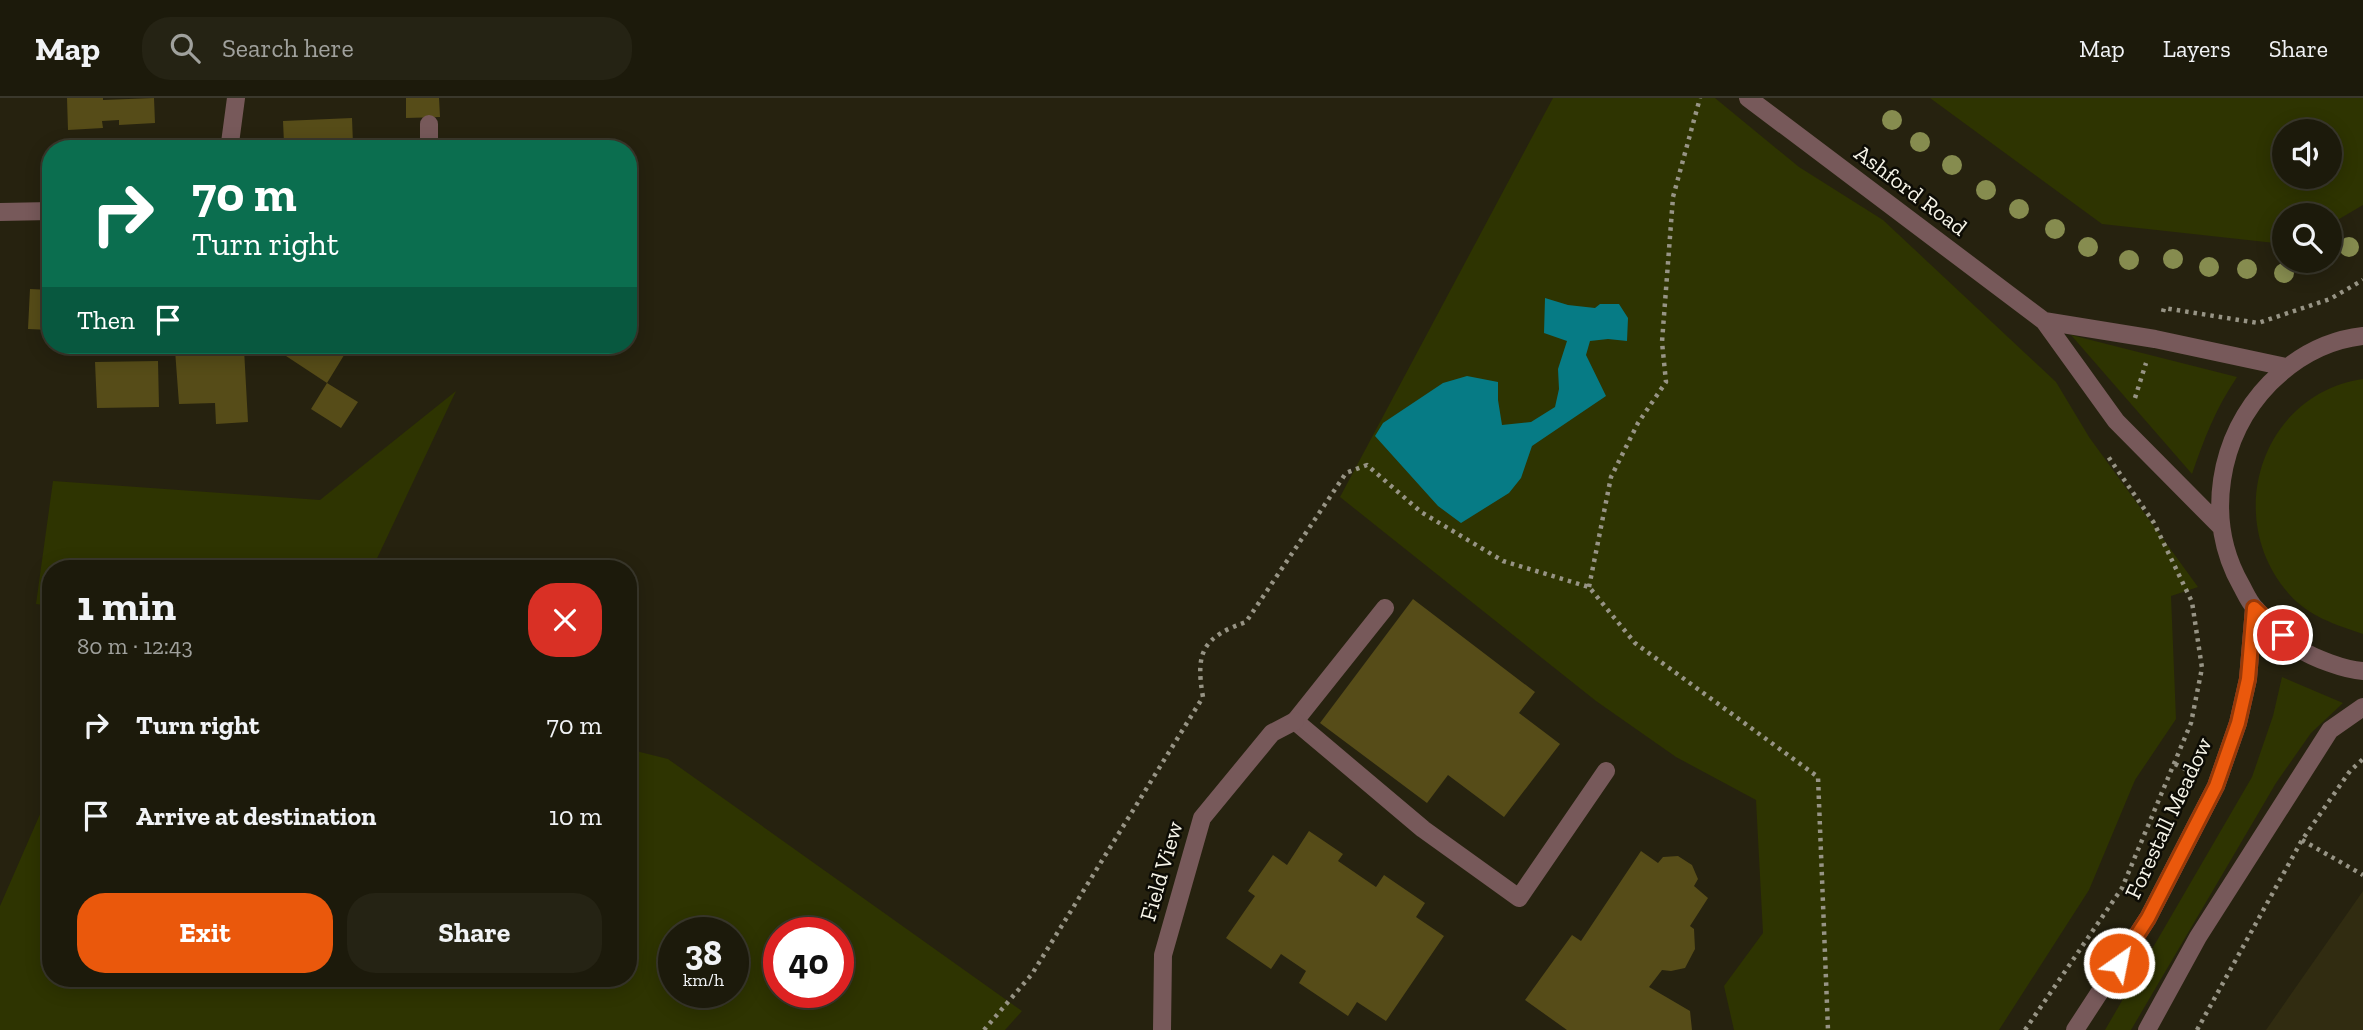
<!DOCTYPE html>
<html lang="en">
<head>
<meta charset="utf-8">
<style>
	body { margin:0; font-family:"Zilla Slab",serif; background:#252314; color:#f1f3f6; height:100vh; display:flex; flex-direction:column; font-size:26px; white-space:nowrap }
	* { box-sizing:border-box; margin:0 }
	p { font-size:23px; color:#a0a19d }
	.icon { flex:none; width:38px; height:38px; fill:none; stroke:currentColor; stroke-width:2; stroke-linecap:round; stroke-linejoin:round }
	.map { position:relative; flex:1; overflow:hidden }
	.details { position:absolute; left:42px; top:462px; width:595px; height:427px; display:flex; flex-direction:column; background:#1c1a0b; border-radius:28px; box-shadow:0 4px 18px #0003,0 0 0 2px #3a382c }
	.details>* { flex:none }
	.guide { position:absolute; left:42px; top:42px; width:595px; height:214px; border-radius:28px; box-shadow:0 4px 18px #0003,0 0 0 2px #3a382c; background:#0b6e4f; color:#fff; overflow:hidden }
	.buttons { position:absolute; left:2272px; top:21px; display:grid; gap:14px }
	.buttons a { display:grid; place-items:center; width:70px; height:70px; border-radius:50%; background:#1c1a0b; box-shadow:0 4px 18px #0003,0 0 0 2px #3a382c; font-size:35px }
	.speed { position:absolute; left:658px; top:819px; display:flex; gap:14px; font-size:35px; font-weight:700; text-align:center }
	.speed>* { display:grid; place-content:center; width:91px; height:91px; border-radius:50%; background:#1c1a0b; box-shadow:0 4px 18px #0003,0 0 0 2px #3a382c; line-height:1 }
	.speed small { font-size:18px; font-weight:400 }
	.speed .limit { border:10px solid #d22; background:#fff; color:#111 }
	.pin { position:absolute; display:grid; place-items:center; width:60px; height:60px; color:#fff; margin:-30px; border:4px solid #fff; border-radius:50%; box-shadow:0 2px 7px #0007 }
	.me { position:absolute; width:77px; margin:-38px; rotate:33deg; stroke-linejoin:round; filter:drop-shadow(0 0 5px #0008) }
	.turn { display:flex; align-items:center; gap:24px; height:147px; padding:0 35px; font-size:32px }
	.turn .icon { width:91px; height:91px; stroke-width:2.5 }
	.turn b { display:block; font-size:49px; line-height:60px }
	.then { display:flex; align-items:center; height:66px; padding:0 35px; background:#0003; gap:14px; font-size:26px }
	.round { display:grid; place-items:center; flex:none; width:74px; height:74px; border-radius:28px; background:#252314 }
	.summary { display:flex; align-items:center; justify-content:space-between; height:119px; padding:0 35px }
	h1 { font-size:42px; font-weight:700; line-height:52px }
	.action { display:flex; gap:14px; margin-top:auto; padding:14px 35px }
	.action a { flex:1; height:80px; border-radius:28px; background:#ea580c; color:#fff; font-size:28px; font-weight:700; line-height:80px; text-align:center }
	.action a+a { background:#252314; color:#f1f3f6 }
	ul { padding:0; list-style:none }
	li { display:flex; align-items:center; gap:21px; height:91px; padding:0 35px }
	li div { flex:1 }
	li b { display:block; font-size:26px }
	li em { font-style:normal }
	header { display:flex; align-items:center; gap:42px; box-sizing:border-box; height:98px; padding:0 35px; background:#1c1a0b; border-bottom:2px solid #3a382c }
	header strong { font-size:33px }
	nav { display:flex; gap:38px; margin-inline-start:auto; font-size:24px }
	.search { width:490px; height:63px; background:#252314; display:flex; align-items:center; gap:18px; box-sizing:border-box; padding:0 24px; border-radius:28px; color:#a0a19d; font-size:26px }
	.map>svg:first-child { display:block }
</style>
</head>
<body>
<header>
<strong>Map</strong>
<div class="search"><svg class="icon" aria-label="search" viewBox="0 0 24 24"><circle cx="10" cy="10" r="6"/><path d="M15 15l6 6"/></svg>Search here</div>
<nav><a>Map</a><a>Layers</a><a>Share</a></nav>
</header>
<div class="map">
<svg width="2363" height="932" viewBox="0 0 2363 932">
	<rect width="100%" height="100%" fill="#26220f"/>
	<!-- built -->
	<path fill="#312c11" d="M2363,793V932H2266Z"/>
	<!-- green -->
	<path fill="#2e3401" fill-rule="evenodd" d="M1553,0H1715L1799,69L1883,122L2056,284L2089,339L2198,489L2171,498L2176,621L2135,682L2089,792L1999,932H1734L1724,888L1763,835L1756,702L1676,659L1596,603L1340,399Z
		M1930,0H2363V107L2329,127V117H2284V146L2102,126ZM2284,33H2329V79H2284Z
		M2071,237L2237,279C2216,310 2204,341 2192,376Z
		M2363,281V536C2336,527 2308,518 2289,496C2222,420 2261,296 2363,281Z
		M456,293L372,471H51V508L36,506L53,383L320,402Z
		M2282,579L2343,605L2311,635L2276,685L2131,932H2105L2252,679L2273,618Z
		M628,651L668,661L1022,913L1005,932H0V808L51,691V880H628ZM674,835H733V894H674ZM779,835H838V894H779Z"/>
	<!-- water -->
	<path fill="#067b85" d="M1545,200L1568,207L1595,210L1600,206H1619L1628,220L1627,243L1608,241L1590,243L1586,257L1606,298L1532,348L1521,380L1509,395L1461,425L1438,408L1375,338L1383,325L1443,285L1467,278L1498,284V302L1502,327L1531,324L1555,309L1559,291L1558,271L1567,243L1544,235Z"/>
	<!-- building -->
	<path fill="#564c18" d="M67,0H103V2L154,0L155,25L119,27V22L102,23L103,30L68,32Z
		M406,0H439L440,19L406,20Z
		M352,20L353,46H335V51H277L276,45H284L283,23Z
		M30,191L51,192V232L28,231Z
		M197,247H220L221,252L244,251L248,324L216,326L215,305L179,306L175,252L198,251Z
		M288,247H369L362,258L349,249L327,285L358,304L341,330L311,311L327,285L283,256Z
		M158,263L159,309L97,310L95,264Z
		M1413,501L1535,594L1519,615L1560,646L1504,719L1448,677L1427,705L1320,625Z
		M1309,733L1343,756L1338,763L1376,789L1384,777L1425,805L1416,819L1444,838L1386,923L1357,904L1348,918L1299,885L1306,873L1281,856L1271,871L1226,840L1255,798L1248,793L1273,757L1287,767Z
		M1641,753L1658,765L1663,759L1678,758L1692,767L1698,781L1694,788L1708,800L1690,828L1694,831L1695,851L1685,870L1671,873L1662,872L1649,889L1690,913L1692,932H1567L1525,902L1572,837L1581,843Z"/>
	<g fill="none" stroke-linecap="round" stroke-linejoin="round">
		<!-- path -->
		<path stroke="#979485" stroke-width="4.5" stroke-dasharray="3.5 5" stroke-linecap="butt" d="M2163,214L2164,210L2258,225L2330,201L2363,182
			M2135,300L2146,265
			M1589,489L1611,379L1638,325L1666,284L1662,244L1673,99L1700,0
			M2175,666L2193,675
			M2302,742L2363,777
			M984,932L1032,876L1203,599C1195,554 1203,539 1246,524L1346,375L1367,367L1421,414L1503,463L1589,489L1635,545L1818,679L1828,932
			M2025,932L2122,790L2191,625L2202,570L2192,504L2154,425L2107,357
			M2197,932L2302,742L2350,673L2363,661"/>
		<!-- service -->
		<path stroke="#77595a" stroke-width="18" d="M429,26V51
			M224,51L230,45L236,0
			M1385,510L1295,623L1423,731L1519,800L1606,673"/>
		<!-- minor -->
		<path stroke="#77595a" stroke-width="18" d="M0,114L51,113
			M1162,932L1163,857L1202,720L1272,635L1295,623"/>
		<!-- tertiary -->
		<path stroke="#77595a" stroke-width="18" d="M1748,0L2044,223L2116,323L2220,428
			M2044,223L2155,241L2286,269
			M2363,238C2327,242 2295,260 2270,285C2218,338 2204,422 2241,487C2245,494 2249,504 2255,510C2261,518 2271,525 2278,532C2284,538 2291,546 2298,550C2313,560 2345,572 2363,573
			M2075,932L2148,820L2216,688L2238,625L2248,581L2254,510
			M2147,932L2198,839L2330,632L2363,609"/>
	</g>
	<!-- trees -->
	<g fill="#868c4f">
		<circle cx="1892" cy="22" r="10"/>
		<circle cx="1920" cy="44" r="10"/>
		<circle cx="1952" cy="67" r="10"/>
		<circle cx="1986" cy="92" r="10"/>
		<circle cx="2019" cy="111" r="10"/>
		<circle cx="2055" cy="131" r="10"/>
		<circle cx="2088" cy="149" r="10"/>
		<circle cx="2349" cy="149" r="10"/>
		<circle cx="2173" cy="161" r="10"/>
		<circle cx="2129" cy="162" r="10"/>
		<circle cx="2209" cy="169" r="10"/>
		<circle cx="2247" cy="171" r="10"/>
		<circle cx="2284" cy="175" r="10"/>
	</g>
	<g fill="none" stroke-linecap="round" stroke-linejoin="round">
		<!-- route casing -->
		<g stroke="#983908" stroke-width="18">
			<path id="route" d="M2119,865L2148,820L2216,688L2238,625L2248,581L2254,510L2283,537"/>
		</g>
		<!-- route -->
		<use href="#route" stroke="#ea580c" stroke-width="12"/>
	</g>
	<g text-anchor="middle" stroke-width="5" stroke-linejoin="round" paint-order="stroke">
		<!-- street labels -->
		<g font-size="23" fill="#f6f4e8" stroke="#0d0c05">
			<text transform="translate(1911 92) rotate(37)" y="8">Ashford Road</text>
			<text transform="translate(2168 720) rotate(-65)" y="8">Forestall Meadow</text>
			<text transform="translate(1161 773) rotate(-74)" y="8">Field View</text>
		</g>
	</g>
</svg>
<div class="buttons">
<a><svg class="icon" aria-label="sound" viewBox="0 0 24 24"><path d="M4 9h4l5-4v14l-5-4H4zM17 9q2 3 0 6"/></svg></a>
<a><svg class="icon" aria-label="search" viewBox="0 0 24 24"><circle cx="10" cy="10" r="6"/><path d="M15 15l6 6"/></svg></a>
</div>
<div class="speed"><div>38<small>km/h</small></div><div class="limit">40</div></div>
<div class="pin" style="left:2283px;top:537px;background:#d93025"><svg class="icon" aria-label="arrive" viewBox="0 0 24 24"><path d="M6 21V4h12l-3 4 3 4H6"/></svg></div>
<svg class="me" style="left:2119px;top:865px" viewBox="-20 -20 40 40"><circle r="17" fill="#ea580c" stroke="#fff" stroke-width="3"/><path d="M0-11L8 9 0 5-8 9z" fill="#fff"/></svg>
<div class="guide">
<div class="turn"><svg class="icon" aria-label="right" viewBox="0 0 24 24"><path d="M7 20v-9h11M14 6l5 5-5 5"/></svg><div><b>70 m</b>Turn right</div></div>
<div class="then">Then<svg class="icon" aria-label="arrive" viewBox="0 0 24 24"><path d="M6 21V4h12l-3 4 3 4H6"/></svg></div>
</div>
<section class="details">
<div class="summary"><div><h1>1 min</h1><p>80 m · 12:43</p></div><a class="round" style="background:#d93025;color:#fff"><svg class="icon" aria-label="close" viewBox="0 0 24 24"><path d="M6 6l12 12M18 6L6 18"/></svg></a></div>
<ul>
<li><svg class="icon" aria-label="right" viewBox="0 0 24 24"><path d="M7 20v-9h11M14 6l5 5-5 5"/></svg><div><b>Turn right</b></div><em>70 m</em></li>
<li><svg class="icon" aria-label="arrive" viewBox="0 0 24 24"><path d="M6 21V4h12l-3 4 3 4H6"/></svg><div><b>Arrive at destination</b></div><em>10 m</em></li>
</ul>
<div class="action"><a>Exit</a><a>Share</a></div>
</section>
</div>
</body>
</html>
